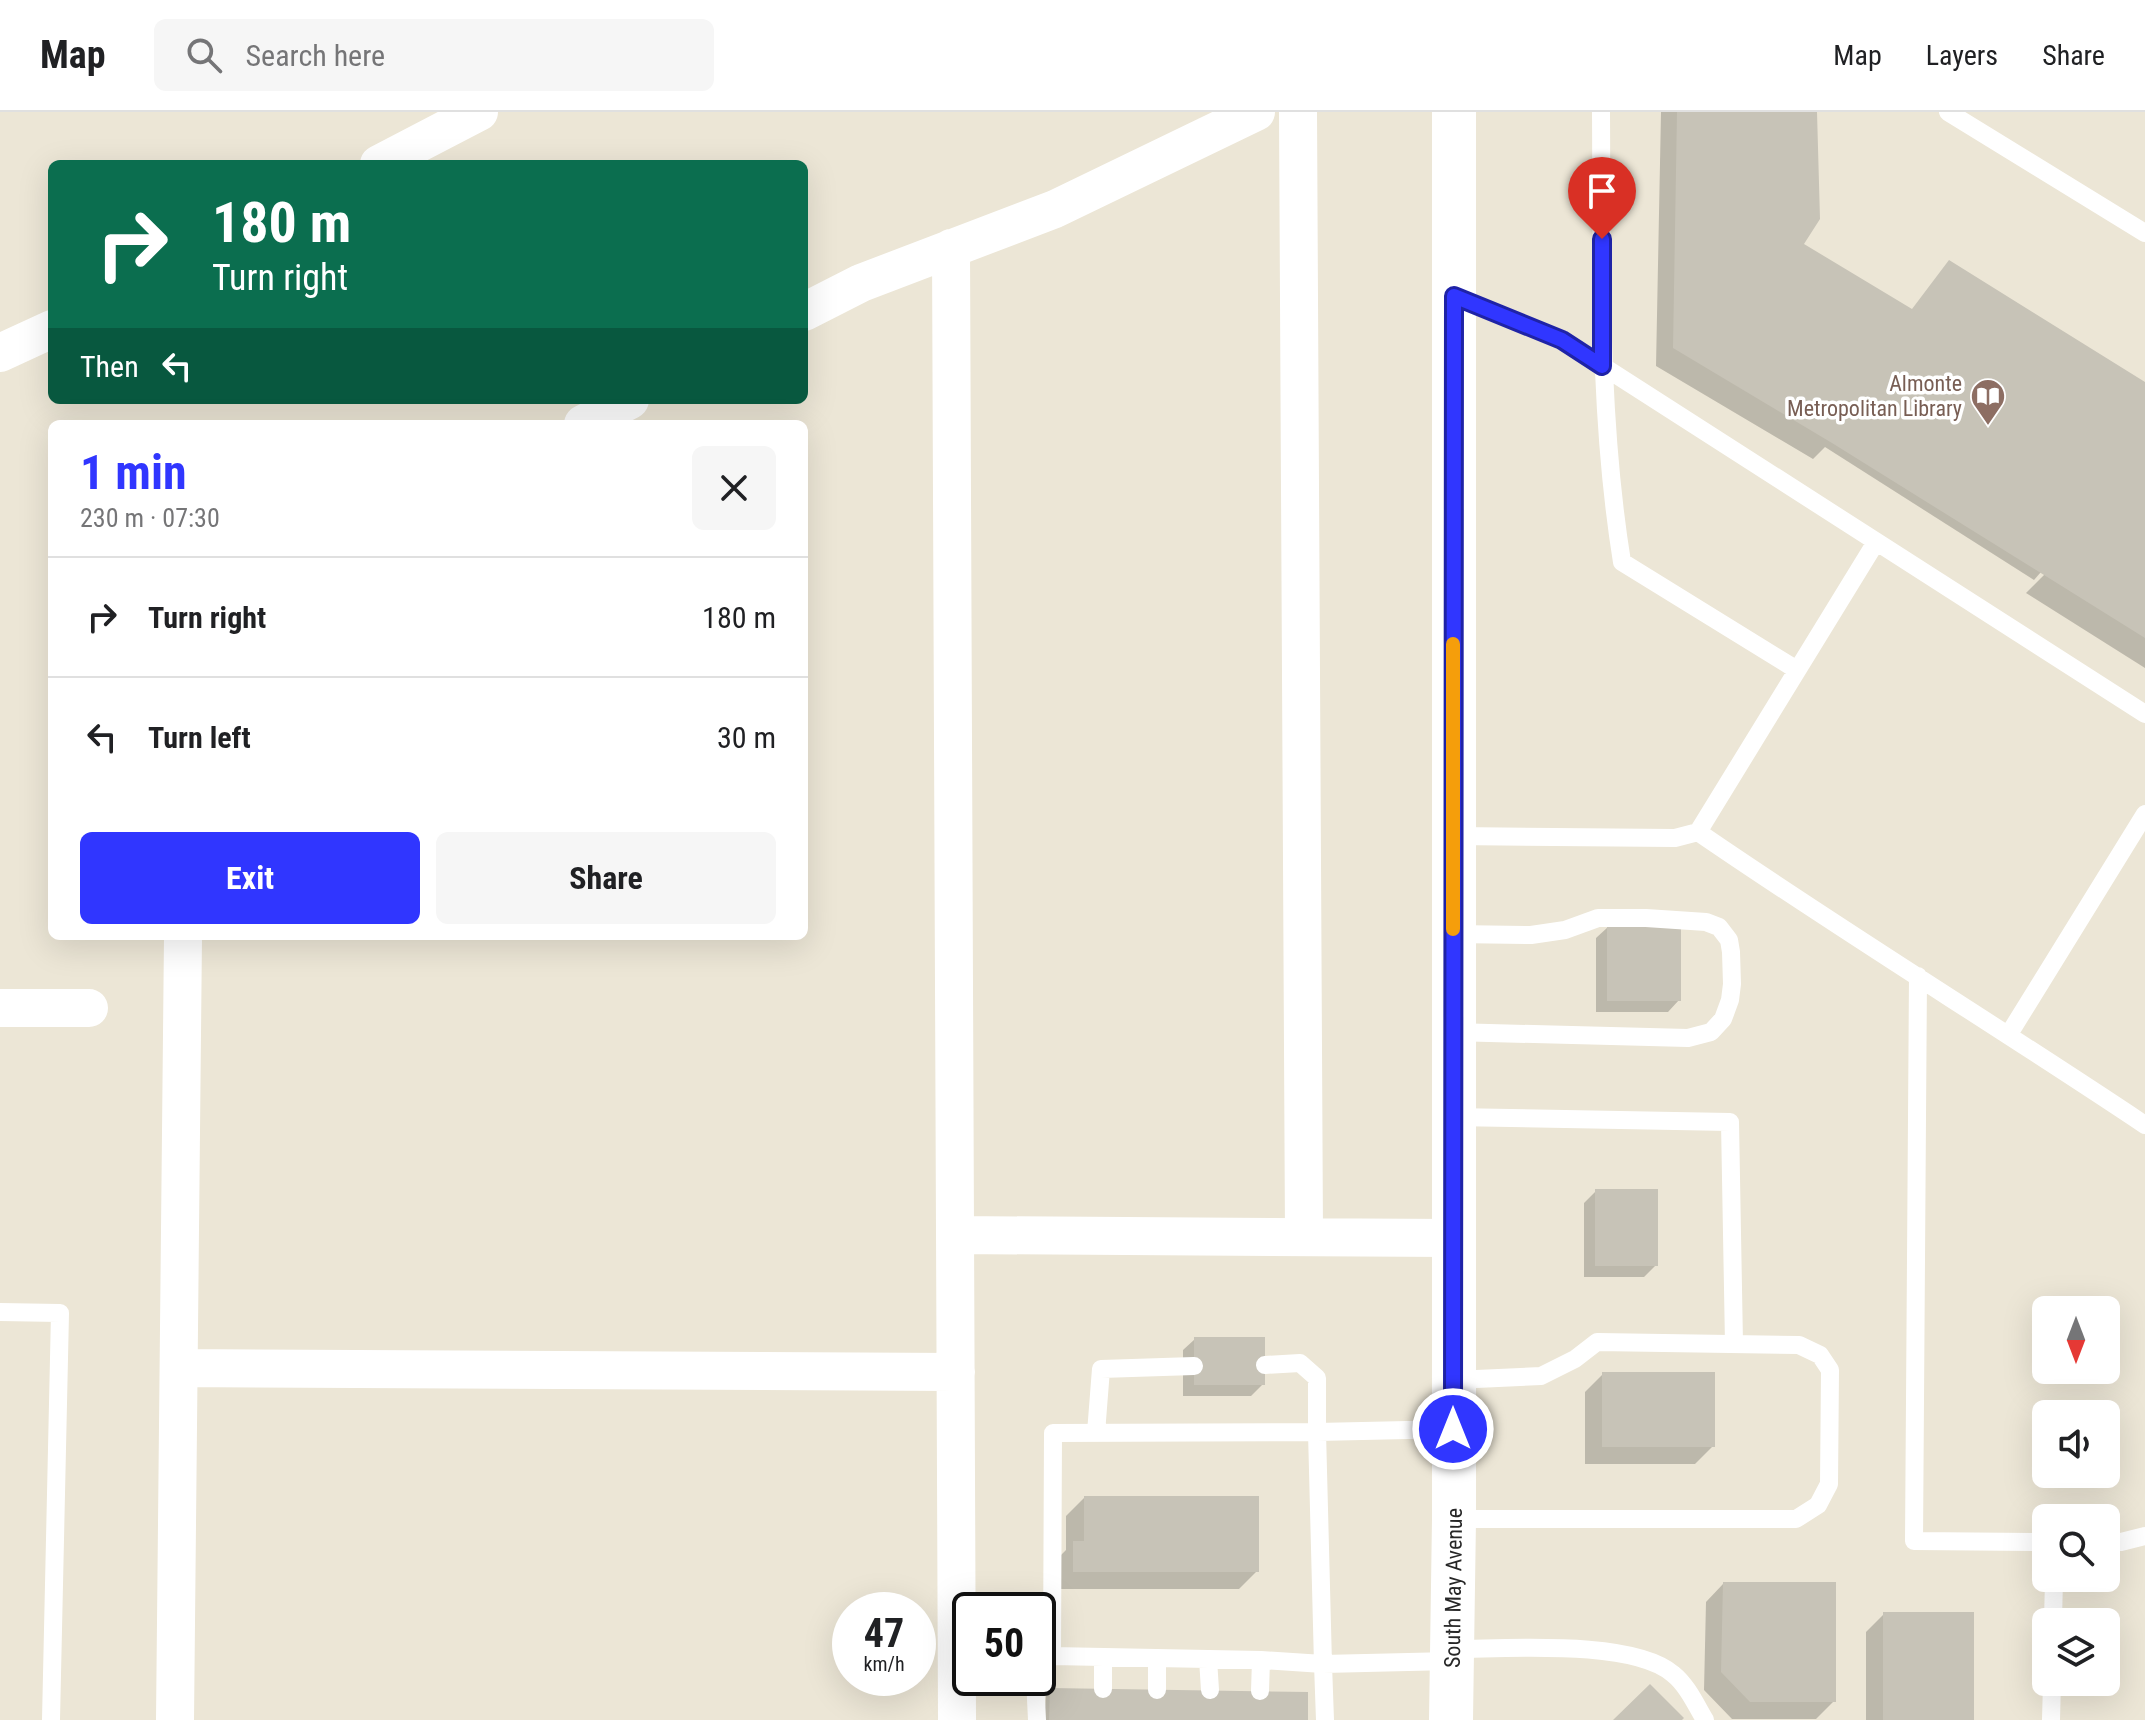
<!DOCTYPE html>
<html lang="en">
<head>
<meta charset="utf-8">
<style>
	body { margin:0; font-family:"Roboto Condensed",sans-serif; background:#f6f6f6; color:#202124; height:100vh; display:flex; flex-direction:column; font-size:30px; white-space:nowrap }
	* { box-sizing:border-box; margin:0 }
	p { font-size:26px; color:#757577 }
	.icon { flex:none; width:44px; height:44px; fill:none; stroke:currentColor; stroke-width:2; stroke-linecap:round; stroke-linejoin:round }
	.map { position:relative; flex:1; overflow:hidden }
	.panel { position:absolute; left:48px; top:308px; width:760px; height:520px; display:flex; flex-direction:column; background:#fff; border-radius:12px; box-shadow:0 8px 32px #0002 }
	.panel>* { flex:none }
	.hud { position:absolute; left:48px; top:48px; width:760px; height:244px; border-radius:12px; box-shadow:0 8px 32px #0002; background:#0b6e4f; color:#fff; overflow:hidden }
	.needle { width:52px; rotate:180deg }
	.controls { position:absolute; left:2032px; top:1184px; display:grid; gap:16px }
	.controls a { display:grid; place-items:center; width:88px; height:88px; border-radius:12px; background:#fff; box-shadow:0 8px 32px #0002; font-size:40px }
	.speed { position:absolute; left:832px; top:1480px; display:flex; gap:16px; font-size:40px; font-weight:700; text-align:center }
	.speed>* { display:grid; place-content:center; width:104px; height:104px; border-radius:50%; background:#fff; box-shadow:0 8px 32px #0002; line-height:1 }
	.speed small { font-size:20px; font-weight:400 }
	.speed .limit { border:4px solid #111; border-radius:12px; background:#fff; color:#111 }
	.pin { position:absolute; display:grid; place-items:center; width:68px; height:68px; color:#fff; margin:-82px -34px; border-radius:50% 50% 50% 0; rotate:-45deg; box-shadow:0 0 8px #0007 }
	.pin .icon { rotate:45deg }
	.me { position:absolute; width:88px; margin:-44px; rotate:0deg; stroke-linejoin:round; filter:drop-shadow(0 0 6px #0008) }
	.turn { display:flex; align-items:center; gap:28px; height:168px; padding:0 32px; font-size:36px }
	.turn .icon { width:104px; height:104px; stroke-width:2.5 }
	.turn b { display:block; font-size:56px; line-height:68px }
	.then { display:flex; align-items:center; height:76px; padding:0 32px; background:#0003; gap:16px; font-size:30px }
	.round { display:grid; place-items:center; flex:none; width:84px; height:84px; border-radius:12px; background:#f6f6f6 }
	.summary { display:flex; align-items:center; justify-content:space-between; height:136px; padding:0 32px }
	h1 { font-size:48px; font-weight:700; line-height:60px; color:#3036ff }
	.cta { display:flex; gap:16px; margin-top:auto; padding:16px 32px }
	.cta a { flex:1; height:92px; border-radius:12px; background:#3036ff; color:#fff; font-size:32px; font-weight:700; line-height:92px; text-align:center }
	.cta a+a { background:#f6f6f6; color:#202124 }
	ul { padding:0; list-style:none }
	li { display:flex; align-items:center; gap:24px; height:120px; padding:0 32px; border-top:2px solid #e0e0e0 }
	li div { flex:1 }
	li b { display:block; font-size:30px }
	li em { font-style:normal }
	header { display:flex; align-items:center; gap:48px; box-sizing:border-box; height:112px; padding:0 40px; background:#fff; border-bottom:2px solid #e0e0e0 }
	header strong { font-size:38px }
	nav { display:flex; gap:44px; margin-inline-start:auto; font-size:28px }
	.search { width:560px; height:72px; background:#f6f6f6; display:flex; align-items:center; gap:20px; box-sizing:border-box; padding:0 28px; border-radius:12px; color:#757577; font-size:30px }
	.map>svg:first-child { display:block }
</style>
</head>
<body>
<header>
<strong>Map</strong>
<div class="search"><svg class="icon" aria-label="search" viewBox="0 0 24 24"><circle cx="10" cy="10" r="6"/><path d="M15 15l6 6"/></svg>Search here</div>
<nav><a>Map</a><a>Layers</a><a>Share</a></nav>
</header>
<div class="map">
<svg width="2145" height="1608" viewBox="0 0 2145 1608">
	<rect width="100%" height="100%" fill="#ece6d6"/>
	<!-- shadow -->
	<path fill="#0003" d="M1661,0H1815L1801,133L1912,198L2145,272V556L2026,481L2047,460H2041L2034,468L1825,335L1813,347L1656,254Z
		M1608,815L1679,888L1668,900H1596V826Z
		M1596,1079L1656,1153L1644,1165H1584V1091Z
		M1195,1227L1263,1272L1251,1284H1183V1238Z
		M1603,1262L1713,1334L1695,1352H1585V1280Z
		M1084,1386L1257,1459L1239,1477H1055V1449L1066,1438V1404Z
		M1723,1472L1834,1589L1816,1607H1732L1704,1578L1706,1490Z
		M1884,1502L1972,1608H1866V1520Z
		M1051,1578L1306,1608H1044L1046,1584Z"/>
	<!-- building -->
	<path fill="#c7c3b7" d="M1677,0H1817L1820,107L1804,132L1912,197L1949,148L2145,270V526L1832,331L1673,236Z
		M1607,813H1681V889H1607Z
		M1595,1077H1658V1154H1595Z
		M1194,1225H1265V1273H1194Z
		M1602,1260H1715V1335H1602Z
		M1084,1384H1259V1460H1073V1429H1084Z
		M1723,1470H1836V1590H1750L1721,1560Z
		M1883,1500H1974V1608H1883Z
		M1650,1572L1684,1606L1682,1608H1613Z
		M1050,1576L1308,1580V1608H1049Z"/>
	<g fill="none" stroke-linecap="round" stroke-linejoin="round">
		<!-- lane -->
		<path stroke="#fff" stroke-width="18" d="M1601,0C1602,150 1598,301 1622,450L1797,558
			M1948,0L2145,121
			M1454,184L1562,228L2145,602
			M1698,720C1845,821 1997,914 2145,1013
			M1454,724L1675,726L1698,720L1876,430
			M1918,864L1914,1429L2046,1430
			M1452,920L1688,926L1711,920L1723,907L1730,888L1732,872L1731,840L1729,828L1719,815L1706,810L1646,806H1598L1565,818L1531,823L1453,822
			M2009,922L2145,702
			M1452,1005L1730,1010L1734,1232
			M0,1200L60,1201L51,1608
			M1096,1321L1101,1257L1194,1254
			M1454,1407H1796L1818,1393L1829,1372L1830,1258L1820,1243L1799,1233L1597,1230L1575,1247L1541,1264L1454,1268
			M2106,1430H2121L2145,1424
			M2053,1510L2054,1466
			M1453,1537C1507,1537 1632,1527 1673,1562C1687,1573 1696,1593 1705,1608
			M1052,1544L1053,1321L1317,1320V1266L1300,1251L1265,1253
			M1103,1545V1577
			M1208,1547L1210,1578
			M1451,1549L1323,1552L1317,1320L1453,1317
			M1038,1561L1052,1544L1261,1548L1323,1552L1325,1608
			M1035,1566L1037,1608
			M1157,1578V1546
			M1260,1579L1261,1548
			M2051,1608L2052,1570"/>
		<!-- street -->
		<path stroke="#fff" stroke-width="38" d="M1298,0L1304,1124
			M379,52L479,0
			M951,136L957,1608
			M804,200L861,171L1055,97L1256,0
			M0,241L52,217
			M583,312L630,288
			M0,896H89
			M955,1123L1452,1126
			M179,1256L956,1260
			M175,1608L183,824"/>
		<!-- secondary -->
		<path stroke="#fff" stroke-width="44" id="s1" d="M1451,1608L1454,1407V0"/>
	</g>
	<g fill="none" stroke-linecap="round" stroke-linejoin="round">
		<!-- route casing -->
		<g stroke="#1f23a6" stroke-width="20">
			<path id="route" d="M1453,1317L1454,184L1562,228L1602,254V127"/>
		</g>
		<!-- route -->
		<use href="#route" stroke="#3036ff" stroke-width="14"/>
		<!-- slow -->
		<path stroke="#f59e0b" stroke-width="14" d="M1453,817V532"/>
	</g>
	<!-- icons -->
	<defs>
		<g id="library-pin" transform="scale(1.8)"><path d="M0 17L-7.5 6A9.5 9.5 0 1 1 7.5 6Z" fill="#8d6e63" stroke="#fff"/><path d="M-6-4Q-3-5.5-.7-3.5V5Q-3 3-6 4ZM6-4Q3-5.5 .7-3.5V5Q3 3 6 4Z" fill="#fff"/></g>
	</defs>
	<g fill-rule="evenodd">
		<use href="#library-pin" x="1988" y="284"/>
	</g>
	<g text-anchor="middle" stroke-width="7" stroke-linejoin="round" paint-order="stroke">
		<!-- education labels -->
		<g font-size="22" fill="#785e54" stroke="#fff" text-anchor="end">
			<text x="1962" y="279">Almonte<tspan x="1962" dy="25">Metropolitan Library</tspan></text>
		</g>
		<!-- street labels -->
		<g font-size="22" fill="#272727" stroke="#fff">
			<text dy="8" stroke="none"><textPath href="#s1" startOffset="132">South May Avenue</textPath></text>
		</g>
	</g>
</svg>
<div class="controls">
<a><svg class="needle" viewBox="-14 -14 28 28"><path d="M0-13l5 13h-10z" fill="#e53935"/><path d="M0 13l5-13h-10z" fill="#757577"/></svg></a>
<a><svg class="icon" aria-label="sound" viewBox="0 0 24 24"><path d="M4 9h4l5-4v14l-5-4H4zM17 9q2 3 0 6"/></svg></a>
<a><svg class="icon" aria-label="search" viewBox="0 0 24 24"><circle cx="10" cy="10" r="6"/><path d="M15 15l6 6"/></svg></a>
<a><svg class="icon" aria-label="layers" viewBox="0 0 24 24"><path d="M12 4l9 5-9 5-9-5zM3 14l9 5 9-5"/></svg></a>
</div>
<div class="speed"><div>47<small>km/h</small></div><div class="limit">50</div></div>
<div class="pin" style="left:1602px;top:127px;background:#d93025"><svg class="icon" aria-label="arrive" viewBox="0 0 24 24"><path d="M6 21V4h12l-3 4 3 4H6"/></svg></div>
<svg class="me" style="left:1453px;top:1317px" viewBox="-20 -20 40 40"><circle r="17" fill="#3036ff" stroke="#fff" stroke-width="3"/><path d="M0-11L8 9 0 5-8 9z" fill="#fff"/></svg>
<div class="hud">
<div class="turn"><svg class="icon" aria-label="right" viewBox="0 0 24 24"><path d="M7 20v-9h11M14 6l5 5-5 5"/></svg><div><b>180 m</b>Turn right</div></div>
<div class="then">Then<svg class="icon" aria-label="left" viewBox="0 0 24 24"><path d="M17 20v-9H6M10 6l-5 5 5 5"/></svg></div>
</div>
<section class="panel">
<div class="summary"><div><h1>1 min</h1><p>230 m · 07:30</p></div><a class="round"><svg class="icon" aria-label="close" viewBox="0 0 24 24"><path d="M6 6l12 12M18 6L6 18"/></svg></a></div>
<ul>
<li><svg class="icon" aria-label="right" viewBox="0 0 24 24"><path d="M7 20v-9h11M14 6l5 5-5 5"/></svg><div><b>Turn right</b></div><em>180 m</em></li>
<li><svg class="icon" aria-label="left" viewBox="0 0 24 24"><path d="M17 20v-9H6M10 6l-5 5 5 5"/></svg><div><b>Turn left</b></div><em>30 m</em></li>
</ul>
<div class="cta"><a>Exit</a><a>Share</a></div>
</section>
</div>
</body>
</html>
